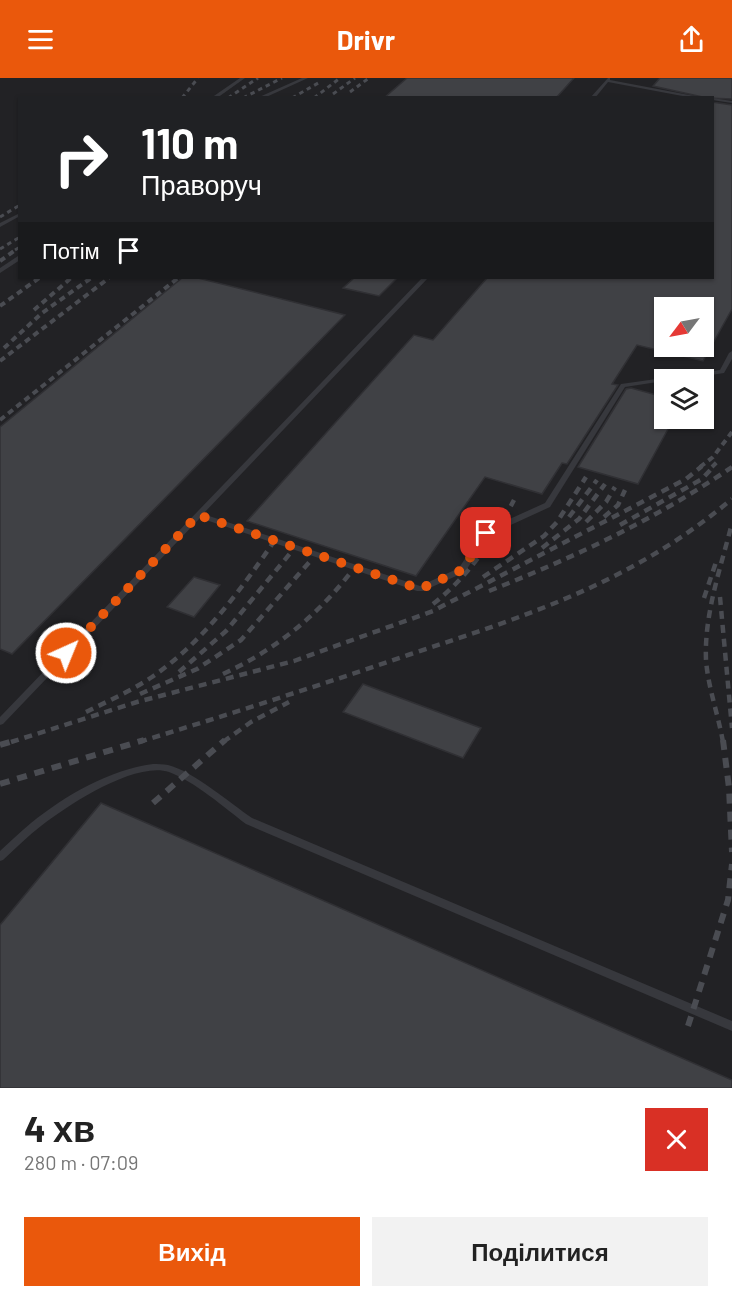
<!DOCTYPE html>
<html lang="uk">
<head>
<meta charset="utf-8">
<style>
	body { margin:0; font-family:Barlow,sans-serif; background:#f2f2f2; color:#222; height:100vh; display:flex; flex-direction:column; font-size:22px; white-space:nowrap }
	* { box-sizing:border-box; margin:0 }
	p { font-size:20px; color:#767676 }
	.icon { flex:none; width:33px; height:33px; fill:none; stroke:currentColor; stroke-width:2; stroke-linecap:round; stroke-linejoin:round }
	.map { position:relative; height:1010px; overflow:hidden }
	.panel { display:flex; flex-direction:column; background:#fff; flex:1 }
	.panel>* { flex:none }
	.hud { position:absolute; left:18px; top:18px; width:696px; height:183px; border-radius:0px; box-shadow:0 2px 4px #0004; background:#202124; color:#fff; overflow:hidden }
	.needle { width:39px; rotate:238deg }
	.tools { position:absolute; left:654px; top:219px; display:grid; gap:12px }
	.tools a { display:grid; place-items:center; width:60px; height:60px; border-radius:0px; background:#fff; box-shadow:0 2px 4px #0004; font-size:30px }
	.pin { position:absolute; display:grid; place-items:center; width:51px; height:51px; color:#fff; margin:-26px; border-radius:12px; box-shadow:0 3px 9px #0006 }
	.me { position:absolute; width:66px; margin:-33px; rotate:44deg; stroke-linejoin:round; filter:drop-shadow(0 0 4px #0008) }
	.turn { display:flex; align-items:center; gap:21px; height:126px; padding:0 24px; font-size:27px }
	.turn .icon { width:78px; height:78px; stroke-width:2.5 }
	.turn b { display:block; font-size:42px; line-height:51px }
	.then { display:flex; align-items:center; height:57px; padding:0 24px; background:#0003; gap:12px; font-size:22px }
	.round { display:grid; place-items:center; flex:none; width:63px; height:63px; border-radius:0px; background:#f2f2f2 }
	.summary { display:flex; align-items:center; justify-content:space-between; height:102px; padding:0 24px }
	h1 { font-size:36px; font-weight:700; line-height:45px }
	.cta { display:flex; gap:12px; margin-top:auto; padding:12px 24px }
	.cta a { flex:1; height:69px; border-radius:0px; background:#ea580c; color:#fff; font-size:24px; font-weight:700; line-height:69px; text-align:center }
	.cta a+a { background:#f2f2f2; color:#222 }
	header { display:flex; justify-content:space-between; align-items:center; height:78px; padding:0 24px; background:#ea580c; color:#fff; font-size:27px; font-weight:700 }
	.map>svg:first-child { display:block }
</style>
</head>
<body>
<header><svg class="icon" aria-label="menu" viewBox="0 0 24 24"><path d="M4 6h16M4 12h16M4 18h16"/></svg>Drivr<svg class="icon" aria-label="share" viewBox="0 0 24 24"><path d="M12 15V3M7 8l5-5 5 5M5 13v7h14v-7"/></svg></header>
<div class="map">
<svg width="732" height="1010" viewBox="0 0 732 1010">
	<rect width="100%" height="100%" fill="#161618"/>
	<!-- built -->
	<path fill="#222225" fill-rule="evenodd" d="M0,0H732V1010H0ZM20,20H712V200H20ZM664,230H704V268H664ZM664,302H704V340H664Z"/>
	<!-- building -->
	<path fill="#404145" stroke="#303034" stroke-width="1.5" fill-rule="evenodd" d="M407,0H574L556,20H384Z
		M660,0H732V21L707,20L653,8Z
		M712,24L732,27V231L703,283L637,267L612,306L618,307L567,386L562,385L542,416L485,399L416,498L247,443L414,257L433,262L487,200H712ZM664,230H704V268H664Z
		M182,200H198L345,237L12,576L0,571V349Z
		M354,200H397L379,218L343,210Z
		M631,310L664,319V340H674L638,406L578,389L626,311Z
		M194,499L220,507L194,539L167,529Z
		M363,606L481,650L463,680L343,634Z
		M101,725L732,1002V1010H0V847Z"/>
	<g fill="none" stroke-linecap="round" stroke-linejoin="round">
		<!-- lane -->
		<path fill="#37383d" fill-rule="evenodd" d="M240,0H245L217,20H211Z
			M302,0H308L264,20H257Z
			M608,0H610V2L705,20H693L608,4L595,20H590Z
			M712,20L732,23V25L712,22Z
			M20,135V138L0,149V145Z
			M18,178H20V182L0,195V190Z
			M422,200H428L203,436L420,508L459,490L483,453L545,425L621,306L720,292L729,275L732,273V281L724,295L679,302H664V303L625,309L550,429L489,457L465,494L423,513H417L200,440L3,646L0,647V639Z
			M153,686C158,686 163,686 168,687C193,693 230,725 252,740L732,943V953L246,746C225,730 194,703 169,694C135,683 68,727 41,748C28,758 16,770 3,782L0,783V773C10,764 20,754 31,745C66,717 109,692 153,686Z"/>
		<!-- rail-far3 -->
		<path stroke="#4a4c52" stroke-width="3" stroke-dasharray="4.5 4" stroke-linecap="butt" d="M350,14L369,0
			M333,16L355,0
			M182,20L198,0
			M228,20L258,0
			M243,20L282,0
			M292,20L320,4
			M314,20L340,0
			M0,139L20,127
			M0,171L20,159
			M15,172L20,169"/>
		<!-- rail-far2 -->
		<path stroke="#4a4c52" stroke-width="4" stroke-dasharray="6 4.5" stroke-linecap="butt" d="M0,183L17,171
			M0,228L39,200
			M34,232L71,200
			M4,270L42,235L91,200
			M0,283L109,200
			M0,342L178,200
			M700,389L713,379L732,354
			M712,389L717,384"/>
		<!-- rail-far1 -->
		<path stroke="#4a4c52" stroke-width="4.5" stroke-dasharray="8 6" stroke-linecap="butt" d="M569,439L597,402
			M604,439L618,427L625,412
			M586,444L606,424L615,409
			M620,447L702,401L714,388
			M542,470L579,441L605,406
			M483,499L544,458L557,444L586,399
			M489,513C575,479 656,441 732,389
			M720,519L732,650
			M704,520L716,484
			M433,526C469,498 493,462 514,422
			M179,594L226,553L292,473
			M223,596C275,572 316,539 351,494
			M140,616L197,591L241,562L313,480
			M86,634C108,623 131,613 152,599C202,565 239,514 273,465
			M11,664L137,624L294,583L433,533L686,401L702,388
			M139,664C230,636 321,607 411,576C532,536 632,504 732,421
			M223,664L251,644L289,624
			M723,664C718,636 708,609 706,582C704,536 721,489 732,445"/>
		<!-- rail -->
		<path stroke="#4a4c52" stroke-width="6" stroke-dasharray="10 8" stroke-linecap="butt" d="M723,662L729,710L732,774
			M0,667L16,662
			M0,706L144,662
			M153,725L225,662
			M688,948L728,822L732,786"/>
	</g>
	<g fill="none" stroke-linecap="round" stroke-linejoin="round">
		<!-- route -->
		<path stroke="#ea580c" stroke-width="10" stroke-dasharray="0 18" d="M66,575L198,437L420,511L462,492L486,455"/>
	</g>
</svg>
<div class="tools">
<a><svg class="needle" viewBox="-14 -14 28 28"><path d="M0-13l5 13h-10z" fill="#e53935"/><path d="M0 13l5-13h-10z" fill="#767676"/></svg></a>
<a><svg class="icon" aria-label="layers" viewBox="0 0 24 24"><path d="M12 4l9 5-9 5-9-5zM3 14l9 5 9-5"/></svg></a>
</div>
<div class="pin" style="left:486px;top:455px;background:#d93025"><svg class="icon" aria-label="arrive" viewBox="0 0 24 24"><path d="M6 21V4h12l-3 4 3 4H6"/></svg></div>
<svg class="me" style="left:66px;top:575px" viewBox="-20 -20 40 40"><circle r="17" fill="#ea580c" stroke="#fff" stroke-width="3"/><path d="M0-11L8 9 0 5-8 9z" fill="#fff"/></svg>
<div class="hud">
<div class="turn"><svg class="icon" aria-label="right" viewBox="0 0 24 24"><path d="M7 20v-9h11M14 6l5 5-5 5"/></svg><div><b>110 m</b>Праворуч</div></div>
<div class="then">Потім<svg class="icon" aria-label="arrive" viewBox="0 0 24 24"><path d="M6 21V4h12l-3 4 3 4H6"/></svg></div>
</div>
</div>
<section class="panel">
<div class="summary"><div><h1>4 хв</h1><p>280 m · 07:09</p></div><a class="round" style="background:#d93025;color:#fff"><svg class="icon" aria-label="close" viewBox="0 0 24 24"><path d="M6 6l12 12M18 6L6 18"/></svg></a></div>
<div class="cta"><a>Вихід</a><a>Поділитися</a></div>
</section>
</body>
</html>
